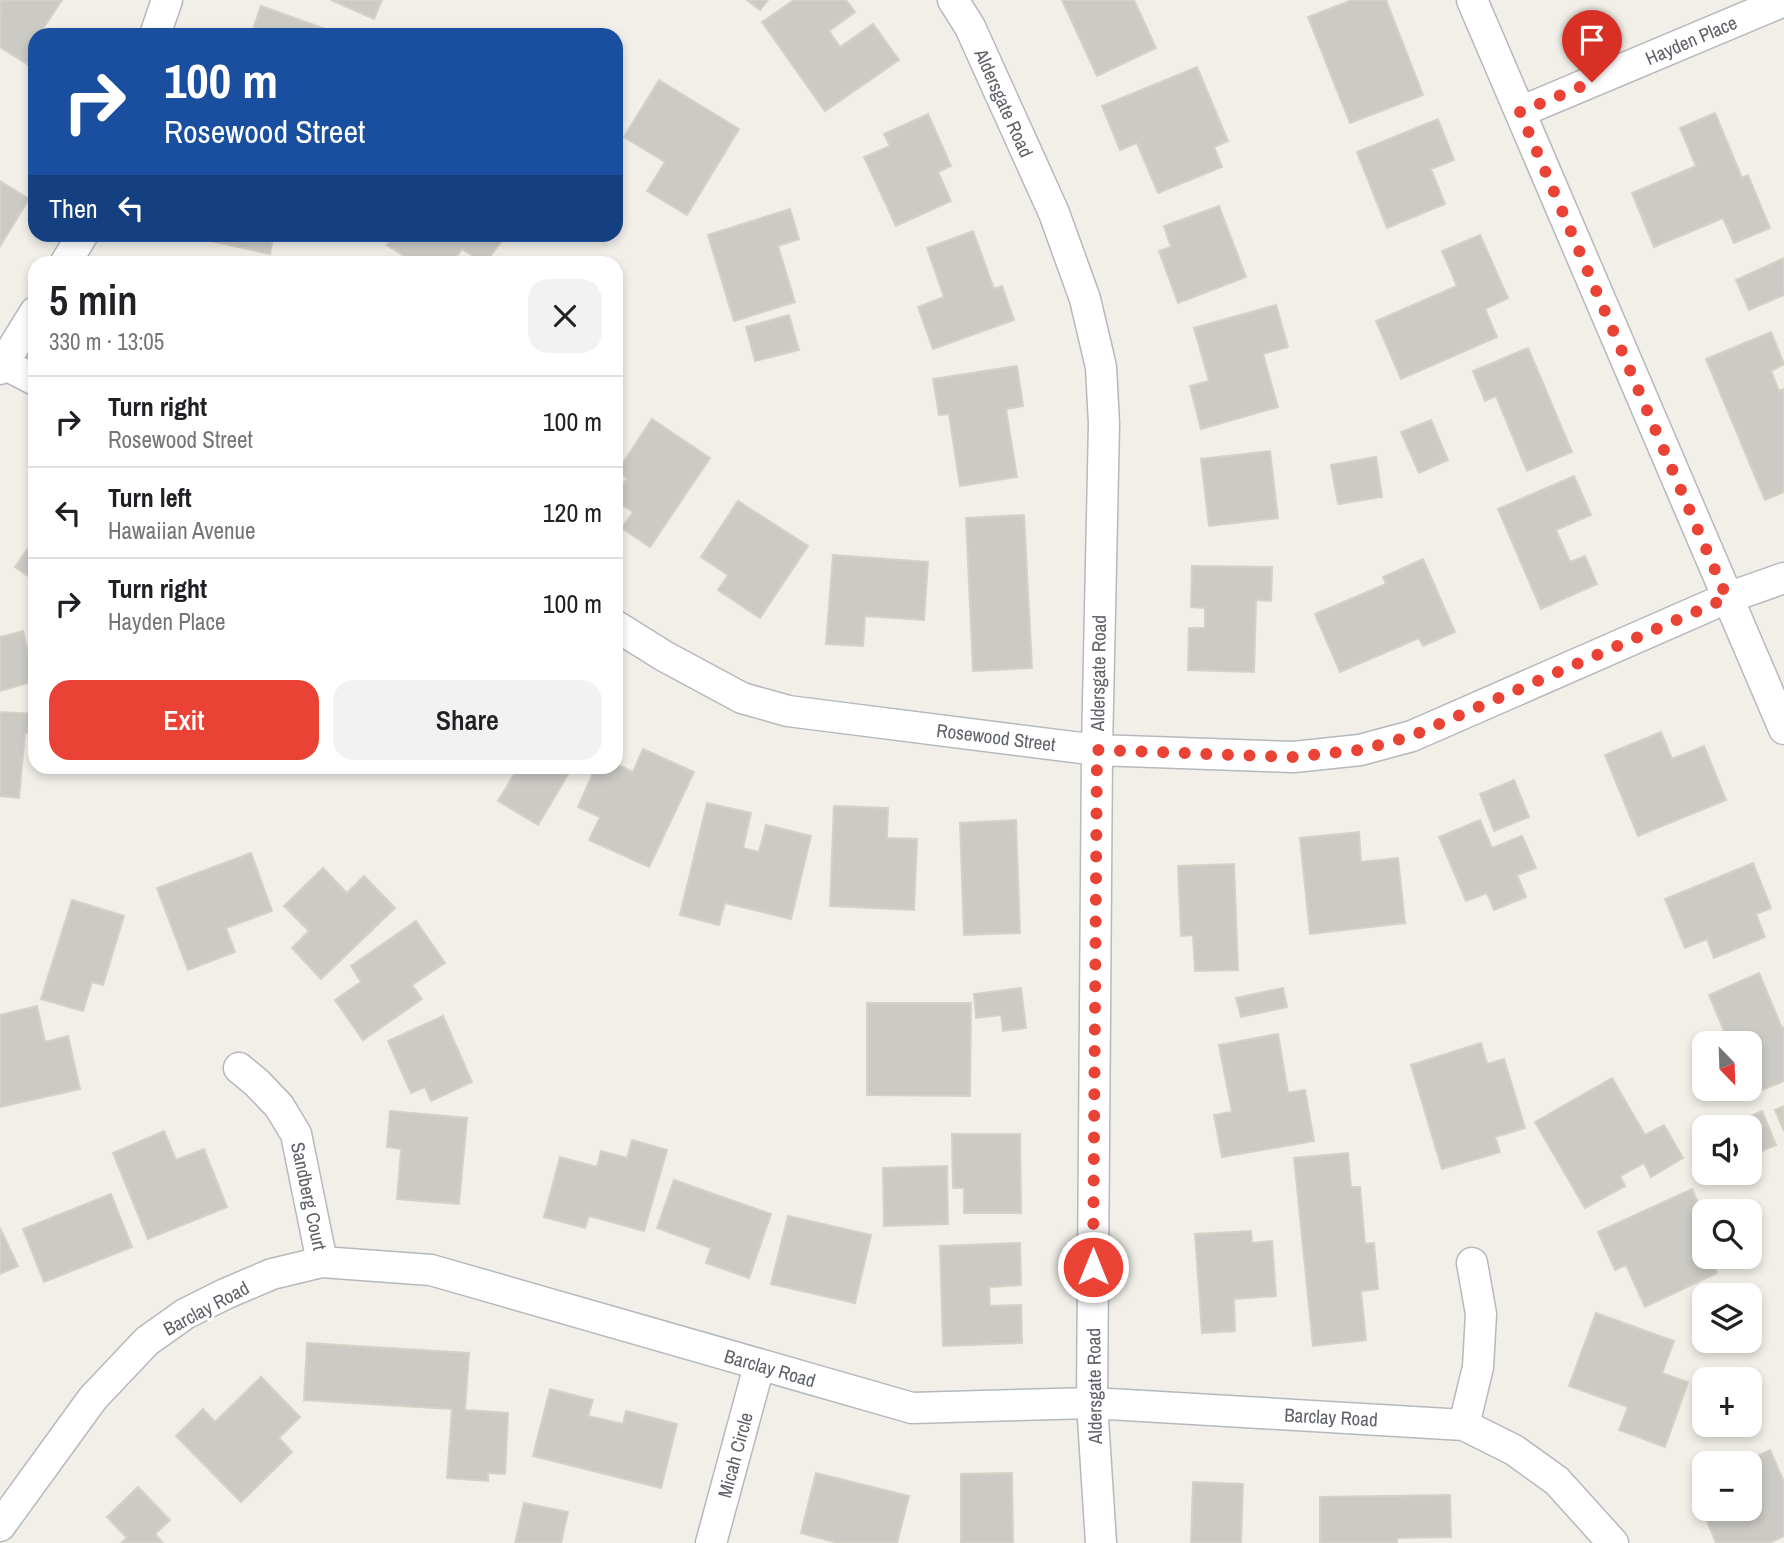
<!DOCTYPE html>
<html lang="en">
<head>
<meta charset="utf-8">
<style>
	body { margin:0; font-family:"Archivo Narrow",sans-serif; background:#f2f2f2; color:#202124; height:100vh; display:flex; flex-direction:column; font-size:26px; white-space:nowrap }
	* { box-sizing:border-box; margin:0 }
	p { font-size:23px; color:#757577 }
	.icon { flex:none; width:38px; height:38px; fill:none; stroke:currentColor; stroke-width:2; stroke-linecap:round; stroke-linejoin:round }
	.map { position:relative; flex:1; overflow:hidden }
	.drawer { position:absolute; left:28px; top:256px; width:595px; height:518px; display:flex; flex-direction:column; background:#fff; border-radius:21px; box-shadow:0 4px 10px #0003 }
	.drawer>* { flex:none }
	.top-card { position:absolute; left:28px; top:28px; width:595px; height:214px; border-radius:21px; box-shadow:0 4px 10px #0003; background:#1a4fa0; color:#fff; overflow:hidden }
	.needle { width:46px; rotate:157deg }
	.controls { position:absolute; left:1692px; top:1031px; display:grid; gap:14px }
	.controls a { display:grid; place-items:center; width:70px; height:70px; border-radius:14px; background:#fff; box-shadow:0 4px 10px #0003; font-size:35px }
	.pin { position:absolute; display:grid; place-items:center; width:60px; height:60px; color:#fff; margin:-72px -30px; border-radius:50% 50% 50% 0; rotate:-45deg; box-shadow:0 0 7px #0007 }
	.pin .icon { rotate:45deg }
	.me { position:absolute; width:77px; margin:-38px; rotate:0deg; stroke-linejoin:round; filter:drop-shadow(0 0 5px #0008) }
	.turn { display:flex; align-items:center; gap:24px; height:147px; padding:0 21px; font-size:32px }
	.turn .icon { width:91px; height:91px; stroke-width:2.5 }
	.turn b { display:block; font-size:49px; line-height:60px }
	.then { display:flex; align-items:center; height:66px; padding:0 21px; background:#0003; gap:14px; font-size:26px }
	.round { display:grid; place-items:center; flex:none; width:74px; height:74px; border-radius:21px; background:#f2f2f2 }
	.overview { display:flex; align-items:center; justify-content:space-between; height:119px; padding:0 21px }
	h1 { font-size:42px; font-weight:600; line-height:52px }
	.action { display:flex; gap:14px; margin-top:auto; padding:14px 21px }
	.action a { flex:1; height:80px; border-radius:21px; background:#ea4335; color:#fff; font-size:28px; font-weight:600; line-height:80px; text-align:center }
	.action a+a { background:#f2f2f2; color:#202124 }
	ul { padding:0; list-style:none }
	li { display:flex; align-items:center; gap:21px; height:91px; padding:0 21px; border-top:2px solid #e0e0e0 }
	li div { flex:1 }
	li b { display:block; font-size:26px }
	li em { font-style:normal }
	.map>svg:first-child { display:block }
</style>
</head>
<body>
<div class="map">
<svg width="1784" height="1543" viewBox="0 0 1784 1543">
	<rect width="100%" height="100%" fill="#f1efe8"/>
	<!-- building -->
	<path fill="#cccac5" stroke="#d6d1c6" stroke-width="2" d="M1,0H62L42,30L50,35H35V69L0,47Z
		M331,0H382L374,19Z
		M747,0H768L760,10Z
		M794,0H846L855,12L829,31L840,47L873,24L899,60L825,111L762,22Z
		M1062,0H1134L1156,48L1097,76Z
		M1352,0H1386L1423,95L1350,123L1308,17Z
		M261,6L342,35H251Z
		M1197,67L1228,141L1214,147L1222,167L1158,193L1137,143L1120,150L1102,106Z
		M659,80L739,129L687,215L647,191L665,162L624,137Z
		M1715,113L1742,178L1748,175L1770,228L1734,243L1723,218L1654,247L1632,193L1696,166L1680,128Z
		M928,114L951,166L938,172L951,201L896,226L864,157L890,146L884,134Z
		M1438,119L1454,160L1431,169L1445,204L1387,228L1357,152Z
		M0,181L29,199L0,246Z
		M1219,206L1246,277L1178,303L1159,251L1171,247L1164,226Z
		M790,209L799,239L778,246L795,302L734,321L708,235Z
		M973,231L994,289L1002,286L1014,320L933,349L918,307L944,297L927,248Z
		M208,234H274L270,254L207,240Z
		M395,234H506V235L486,262H482L462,249L453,262H413L387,245Z
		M1480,235L1508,298L1485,309L1497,337L1401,379L1376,321L1457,286L1442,251Z
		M1784,258V295L1749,310L1736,280Z
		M1276,305L1288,347L1263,354L1278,407L1201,429L1190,386L1209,381L1194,328Z
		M789,315L799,350L755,361L746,327Z
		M1771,332L1784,364L1771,371L1779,391L1784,389V492L1765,500L1706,359Z
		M1528,348L1572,452L1527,471L1496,396L1485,401L1473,371Z
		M1017,366L1023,406L1006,409L1017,477L960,486L949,414L939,415L933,379Z
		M652,419L710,458L650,547L622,528L633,512L616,501V494L627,478L617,472Z
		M1431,420L1448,460L1419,473L1401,432Z
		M1270,451L1278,518L1209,526L1201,459Z
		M1376,457L1382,497L1338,504L1331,465Z
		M1574,476L1591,515L1556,530L1570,562L1585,556L1597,584L1541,609L1498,509Z
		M738,501L808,546L760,618L718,590L728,575L701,557Z
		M1024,515L1032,668L973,671L966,518Z
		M35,538V581L15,567Z
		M833,555L928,562L924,620L865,616L863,646L826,644Z
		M1423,559L1455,632L1423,646L1419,638L1340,672L1315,614L1386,584L1383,577Z
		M1192,566L1272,567L1271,601L1256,600L1254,672L1188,670L1189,628H1205V608L1191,607Z
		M23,631L35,681L0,691V637Z
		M0,712L35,714V733H25L19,798L0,796Z
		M1661,732L1672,759L1704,746L1726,800L1638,836L1605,755Z
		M643,749L694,772L649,867L589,840L600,817L578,807L596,766H616V764L633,772Z
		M503,766H573L538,825L498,801L515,773Z
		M1514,780L1529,817L1494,831L1480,794Z
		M707,803L751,813L743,848L759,852L766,825L811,836L791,919L725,903L719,925L680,915Z
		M834,806L888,808L887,838L917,839L914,910L830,906Z
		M1016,820L1020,933L964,935L960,823Z
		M1480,820L1492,848L1522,836L1536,868L1517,875L1526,897L1494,910L1487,893L1466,901L1439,837Z
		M1359,832L1361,862L1398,858L1405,923L1310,934L1300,838Z
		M251,853L272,911L226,928L235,952L188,970L157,888Z
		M1753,863L1771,908L1756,914L1765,937L1714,958L1707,939L1685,948L1665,899Z
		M1234,864L1238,970L1195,971L1193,935L1181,936L1178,866Z
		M323,868L347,893L364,876L395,908L321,979L292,948L309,931L284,906Z
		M72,900L124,916L103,985L92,982L83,1011L41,999Z
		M416,921L445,963L412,985L422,999L363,1040L335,1000L361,982L351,966Z
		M1759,973L1782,1028L1784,1027V1081L1750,1095L1747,1088H1750V1043H1729L1709,995Z
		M1021,988L1026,1028L1003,1031L1001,1015L976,1018L974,994Z
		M1283,988L1287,1007L1241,1017L1236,998Z
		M867,1003H971L970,1096L867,1095Z
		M37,1006L45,1042L68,1036L80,1089L0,1107V1015Z
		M443,1016L472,1082L431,1101L425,1087L411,1093L388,1041Z
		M1278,1034L1288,1093L1305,1090L1314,1141L1222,1157L1214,1115L1232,1112L1219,1045Z
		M1481,1043L1487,1064L1504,1059L1525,1128L1495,1137L1500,1152L1442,1169L1411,1065Z
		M1612,1078L1645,1135L1664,1125L1683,1158L1651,1177L1644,1163L1620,1176L1625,1186L1585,1208L1535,1122Z
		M1784,1106V1131L1775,1110Z
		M390,1111L467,1118L459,1204L397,1199L401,1149L387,1147Z
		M1762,1111L1776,1145L1750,1156V1127H1723Z
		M164,1131L176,1160L204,1149L227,1207L148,1239L113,1153Z
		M952,1134H1020L1021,1213H964V1188H953Z
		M632,1140L667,1150L644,1231L589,1216L585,1228L544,1217L560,1157L597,1167L601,1151L627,1158Z
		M1348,1153L1351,1187H1360L1365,1244L1374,1243L1378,1289L1361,1291L1366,1340L1313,1346L1294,1158Z
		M947,1166L948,1224L884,1226L883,1168Z
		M674,1180L771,1214L749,1278L706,1263L711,1248L657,1228Z
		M1692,1189L1704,1217V1239L1702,1240L1704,1256H1709L1717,1273L1645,1307L1626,1265L1615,1270L1598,1232Z
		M111,1194L132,1247L44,1282L23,1229Z
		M788,1216L871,1235L855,1303L771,1284Z
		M0,1228L18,1266L0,1274Z
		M1251,1231L1252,1243L1272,1241L1276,1296L1234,1299L1235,1331L1202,1333L1195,1234Z
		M1020,1243L1021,1285L989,1287L990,1306L1021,1305L1022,1343L943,1346L940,1246Z
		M1596,1313L1674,1341L1662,1373L1688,1382L1665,1447L1619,1430L1628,1407L1569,1386Z
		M307,1343L469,1353L465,1410L508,1413L505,1474L488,1473V1481L447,1478L452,1409L304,1400Z
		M261,1377L300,1417L279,1438L292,1452L241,1502L176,1436L203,1409L215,1422Z
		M550,1389L593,1400L588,1416L623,1424L626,1411L677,1424L661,1488L533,1456Z
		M1770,1450L1784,1482V1536L1769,1543H1716L1707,1521L1731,1510L1730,1508H1750V1463H1742Z
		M816,1473L909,1496L897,1543H838L801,1533Z
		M1012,1473L1013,1543H961V1474Z
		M1193,1482L1243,1484L1241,1543H1191Z
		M138,1487L170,1520L155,1534L163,1543H121L127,1538L107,1517Z
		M1450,1495L1451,1537L1397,1538V1543H1320V1497Z
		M524,1503L568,1512L561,1543H515Z"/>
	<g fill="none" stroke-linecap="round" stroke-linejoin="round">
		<!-- minor casing -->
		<g stroke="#b5b8bc" stroke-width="33">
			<path id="minor" d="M953,0L970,27L1054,213L1085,299L1101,367L1104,424L1097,750L1092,1403L1101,1543
				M1472,0L1784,729
				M155,35L167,0
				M1520,112L1784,1
				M66,262L83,234
				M0,362L35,380
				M0,369L35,312
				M616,626L664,656L742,698L788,711L1097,750L1294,757L1360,750L1412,736L1727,598L1784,578
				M239,1068L257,1083L279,1106L296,1134L322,1262
				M1464,1425L1478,1367L1481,1314L1472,1263
				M0,1526L93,1398L147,1341L185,1314L225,1294L272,1274L322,1262L431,1270L912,1408L1092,1403L1464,1425L1514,1450L1557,1481L1613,1543
				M711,1543L759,1366"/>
		</g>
		<!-- minor -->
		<use href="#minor" stroke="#fff" stroke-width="30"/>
	</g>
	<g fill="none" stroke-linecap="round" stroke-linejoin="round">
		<!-- route -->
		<path stroke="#ea4335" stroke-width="12" stroke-dasharray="0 21.6" d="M1093,1267L1097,750L1294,757L1360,750L1412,736L1727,598L1520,112L1592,82"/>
	</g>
	<g text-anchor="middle" stroke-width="6" stroke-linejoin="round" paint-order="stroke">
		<!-- street labels -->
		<g font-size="19" fill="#5f6368" stroke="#fff">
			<text transform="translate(1691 40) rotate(-23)" y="7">Hayden Place</text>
			<text transform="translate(1004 103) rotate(66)" y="7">Aldersgate Road</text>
			<text transform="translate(1098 673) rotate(-89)" y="7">Aldersgate Road</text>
			<text transform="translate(996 737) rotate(7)" y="7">Rosewood Street</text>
			<text transform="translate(309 1196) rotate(78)" y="7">Sandberg Court</text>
			<text transform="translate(206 1308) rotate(-28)" y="7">Barclay Road</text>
			<text transform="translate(770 1368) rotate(16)" y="7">Barclay Road</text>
			<text transform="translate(1094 1386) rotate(-91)" y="7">Aldersgate Road</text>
			<text transform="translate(1331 1417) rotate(3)" y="7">Barclay Road</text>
			<text transform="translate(735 1455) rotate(-75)" y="7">Micah Circle</text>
		</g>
	</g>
</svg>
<div class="controls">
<a><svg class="needle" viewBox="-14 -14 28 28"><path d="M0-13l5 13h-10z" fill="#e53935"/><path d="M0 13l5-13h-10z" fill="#757577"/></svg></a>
<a><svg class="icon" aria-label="sound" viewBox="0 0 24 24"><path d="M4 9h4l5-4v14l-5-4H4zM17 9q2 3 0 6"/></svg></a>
<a><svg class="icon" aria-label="search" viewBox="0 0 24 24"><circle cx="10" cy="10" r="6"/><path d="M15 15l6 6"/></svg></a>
<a><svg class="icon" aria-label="layers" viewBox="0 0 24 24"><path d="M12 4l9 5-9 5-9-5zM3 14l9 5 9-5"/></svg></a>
<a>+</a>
<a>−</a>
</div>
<div class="pin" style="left:1592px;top:82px;background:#d93025"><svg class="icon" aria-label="arrive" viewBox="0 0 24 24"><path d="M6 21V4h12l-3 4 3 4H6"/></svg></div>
<svg class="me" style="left:1093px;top:1267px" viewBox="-20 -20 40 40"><circle r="17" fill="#ea4335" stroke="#fff" stroke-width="3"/><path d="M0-11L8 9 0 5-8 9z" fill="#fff"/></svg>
<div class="top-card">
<div class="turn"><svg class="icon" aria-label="right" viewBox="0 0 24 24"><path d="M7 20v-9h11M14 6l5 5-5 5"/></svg><div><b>100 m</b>Rosewood Street</div></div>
<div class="then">Then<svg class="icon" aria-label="left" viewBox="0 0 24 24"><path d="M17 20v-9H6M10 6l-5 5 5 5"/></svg></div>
</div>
<section class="drawer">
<div class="overview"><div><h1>5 min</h1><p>330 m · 13:05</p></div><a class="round"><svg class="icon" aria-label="close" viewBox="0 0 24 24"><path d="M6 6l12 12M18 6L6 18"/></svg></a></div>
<ul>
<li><svg class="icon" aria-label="right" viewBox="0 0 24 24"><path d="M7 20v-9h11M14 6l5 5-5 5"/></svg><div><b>Turn right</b><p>Rosewood Street</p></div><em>100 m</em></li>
<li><svg class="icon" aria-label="left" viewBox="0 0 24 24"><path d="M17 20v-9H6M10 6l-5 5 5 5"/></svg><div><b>Turn left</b><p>Hawaiian Avenue</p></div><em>120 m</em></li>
<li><svg class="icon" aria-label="right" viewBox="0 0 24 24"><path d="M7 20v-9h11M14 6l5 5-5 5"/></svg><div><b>Turn right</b><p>Hayden Place</p></div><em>100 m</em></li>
</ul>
<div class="action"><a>Exit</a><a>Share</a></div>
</section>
</div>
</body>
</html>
